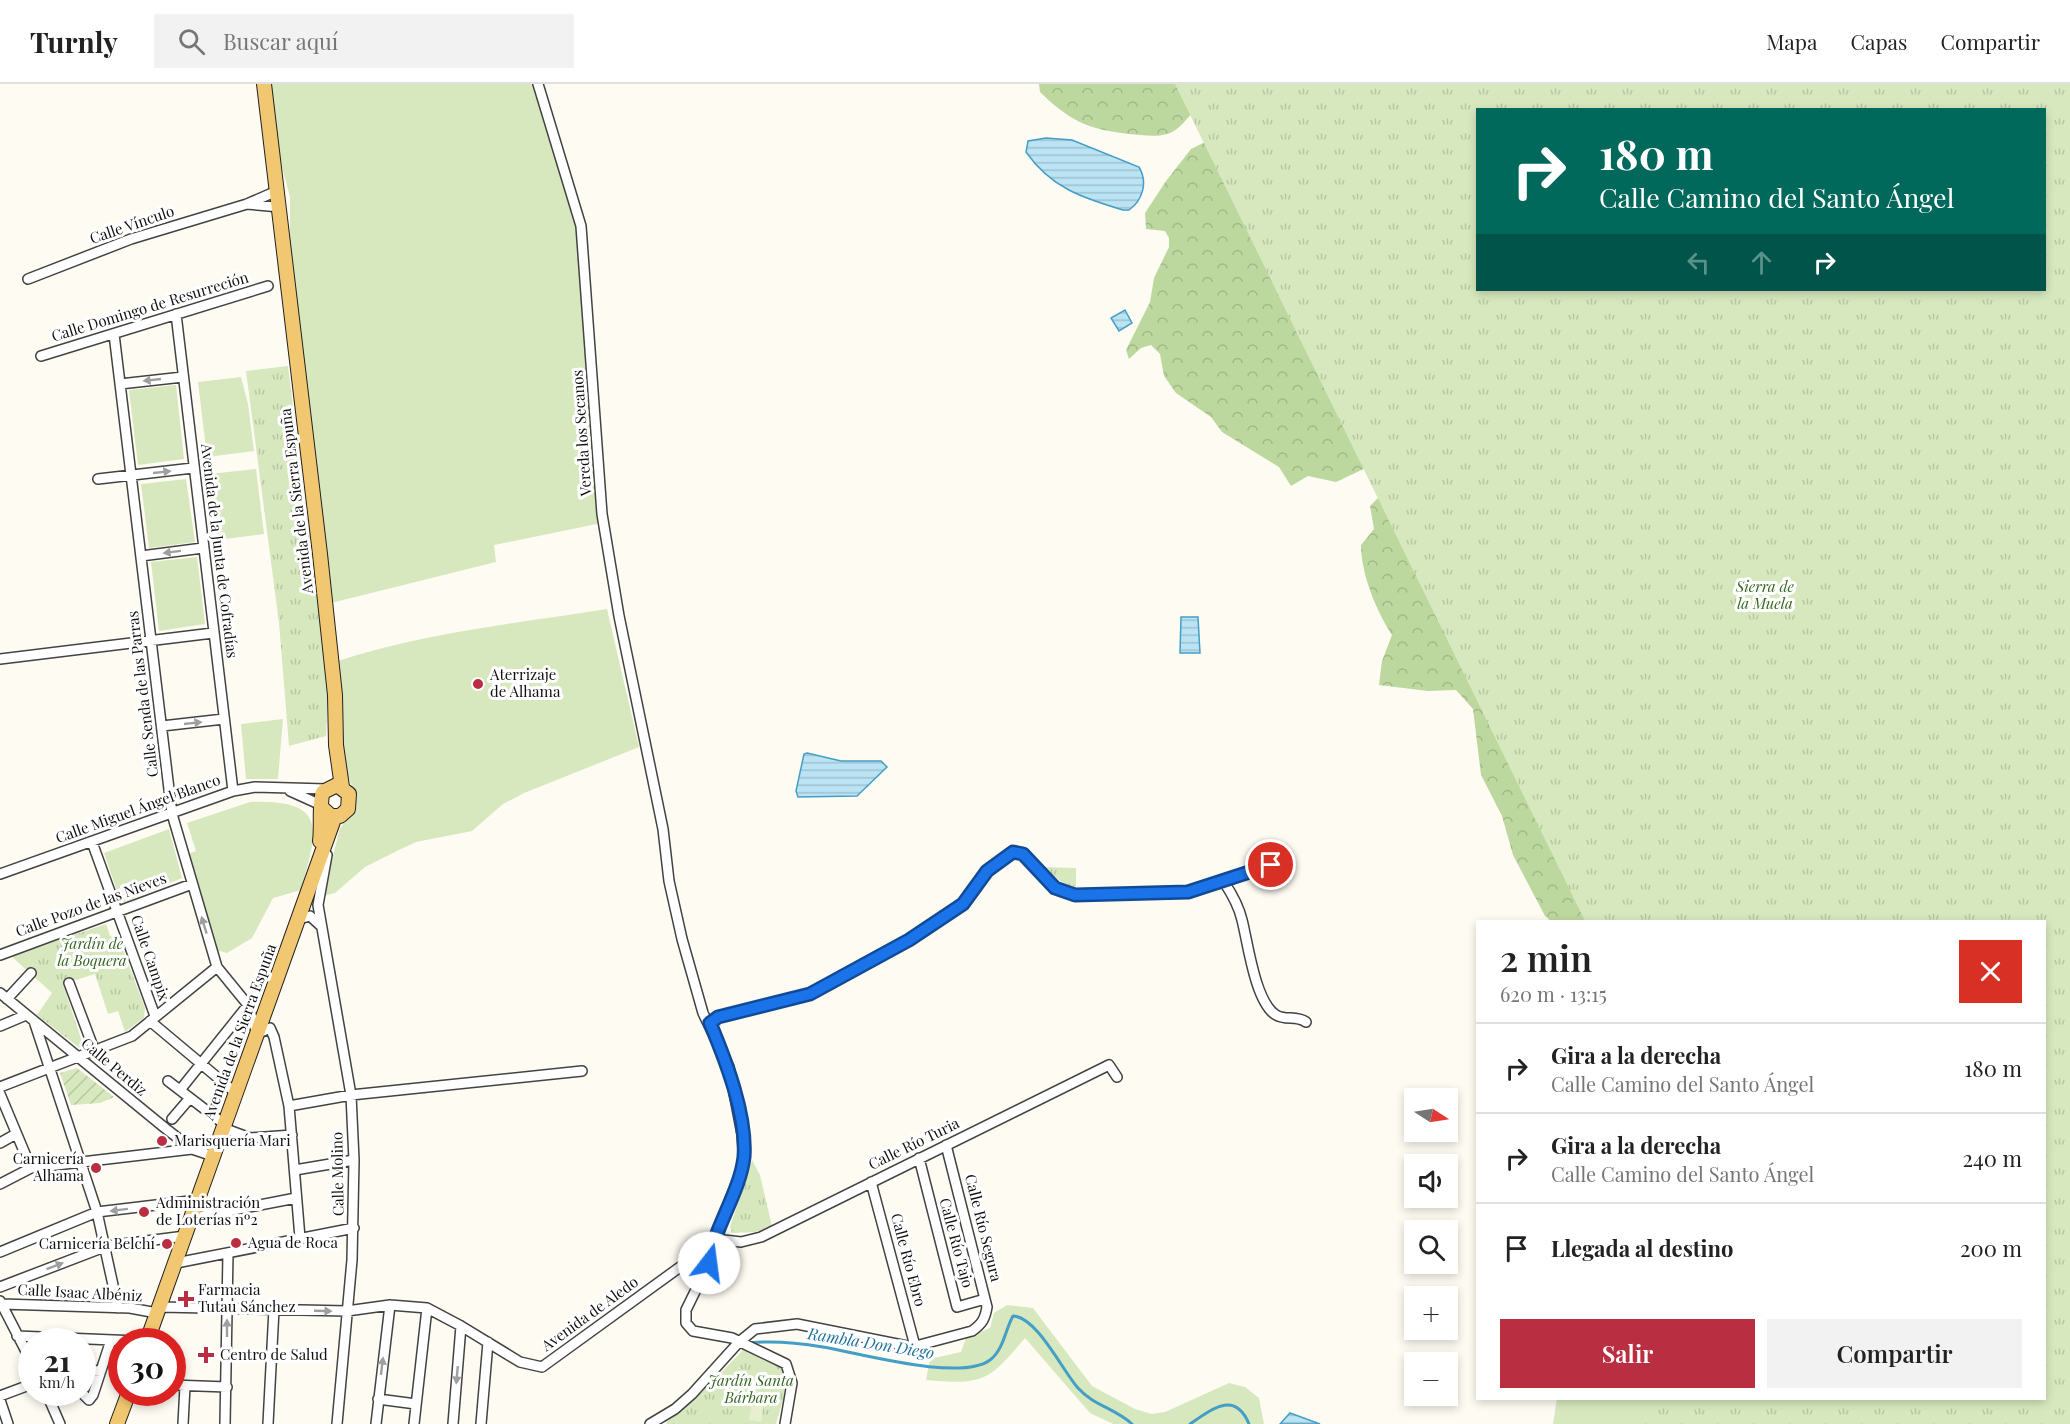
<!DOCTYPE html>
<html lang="es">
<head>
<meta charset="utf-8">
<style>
	body { margin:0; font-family:"Playfair Display",serif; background:#f2f2f2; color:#222; height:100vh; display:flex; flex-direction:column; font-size:22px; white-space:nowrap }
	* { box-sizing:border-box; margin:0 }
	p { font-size:20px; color:#767676 }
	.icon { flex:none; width:33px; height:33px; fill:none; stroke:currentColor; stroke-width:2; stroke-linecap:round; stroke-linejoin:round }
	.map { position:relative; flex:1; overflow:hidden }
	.details { position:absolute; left:1476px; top:836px; width:570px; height:480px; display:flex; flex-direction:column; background:#fff; border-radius:0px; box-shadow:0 3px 9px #0003 }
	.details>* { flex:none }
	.top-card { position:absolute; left:1476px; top:24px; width:570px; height:183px; border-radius:0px; box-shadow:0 3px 9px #0003; background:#00695c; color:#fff; overflow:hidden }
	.needle { width:39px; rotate:102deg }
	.fabs { position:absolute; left:1404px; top:1004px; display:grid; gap:12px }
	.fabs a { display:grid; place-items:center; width:54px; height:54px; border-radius:0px; background:#fff; box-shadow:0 3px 9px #0003; font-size:30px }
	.speed { position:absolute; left:18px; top:1244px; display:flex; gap:12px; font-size:30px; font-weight:700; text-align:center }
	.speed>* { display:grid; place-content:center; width:78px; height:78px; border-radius:50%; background:#fff; box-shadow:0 3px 9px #0003; line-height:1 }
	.speed small { font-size:15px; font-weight:400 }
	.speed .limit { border:9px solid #d22; background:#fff; color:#111 }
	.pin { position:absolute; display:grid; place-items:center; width:51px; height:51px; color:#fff; margin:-26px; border:3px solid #fff; border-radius:50%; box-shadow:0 2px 6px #0007 }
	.me { position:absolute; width:66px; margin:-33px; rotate:15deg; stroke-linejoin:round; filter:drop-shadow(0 0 4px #0008) }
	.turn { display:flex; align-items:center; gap:21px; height:126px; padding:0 24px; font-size:27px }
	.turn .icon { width:78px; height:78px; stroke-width:2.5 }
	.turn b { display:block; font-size:42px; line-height:51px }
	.lanes { display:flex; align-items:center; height:57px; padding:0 24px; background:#0003; justify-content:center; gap:30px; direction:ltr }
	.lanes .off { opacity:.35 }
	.round { display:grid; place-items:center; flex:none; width:63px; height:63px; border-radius:0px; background:#f2f2f2 }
	.head { display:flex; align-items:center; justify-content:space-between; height:102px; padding:0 24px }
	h1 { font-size:36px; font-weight:600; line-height:45px }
	.primary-button { display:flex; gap:12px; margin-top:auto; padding:12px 24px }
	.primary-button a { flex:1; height:69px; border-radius:0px; background:#b92e41; color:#fff; font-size:24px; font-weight:600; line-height:69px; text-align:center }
	.primary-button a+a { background:#f2f2f2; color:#222 }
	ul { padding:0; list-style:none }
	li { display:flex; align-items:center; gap:18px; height:90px; padding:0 24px; border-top:2px solid #e0e0e0 }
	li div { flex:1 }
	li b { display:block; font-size:22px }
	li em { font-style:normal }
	header { display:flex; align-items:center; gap:36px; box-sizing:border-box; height:84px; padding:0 30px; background:#fff; border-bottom:2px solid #e0e0e0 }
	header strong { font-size:28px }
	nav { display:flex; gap:33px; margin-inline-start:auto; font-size:21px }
	.search { width:420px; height:54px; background:#f2f2f2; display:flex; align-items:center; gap:15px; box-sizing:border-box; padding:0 21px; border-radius:0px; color:#767676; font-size:22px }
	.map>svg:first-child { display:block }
</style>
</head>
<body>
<header>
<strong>Turnly</strong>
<div class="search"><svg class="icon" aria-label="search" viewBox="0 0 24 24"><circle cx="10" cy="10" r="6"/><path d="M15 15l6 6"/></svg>Buscar aquí</div>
<nav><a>Mapa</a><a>Capas</a><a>Compartir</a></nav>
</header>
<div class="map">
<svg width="2070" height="1340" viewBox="0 0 2070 1340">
	<defs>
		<pattern id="forest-crowns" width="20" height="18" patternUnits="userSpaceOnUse" patternTransform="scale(1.5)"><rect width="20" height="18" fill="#bdd89e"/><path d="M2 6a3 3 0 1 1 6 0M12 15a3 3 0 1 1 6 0" fill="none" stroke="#a1b887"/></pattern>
		<pattern id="park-tufts" width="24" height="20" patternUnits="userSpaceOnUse" patternTransform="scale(1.5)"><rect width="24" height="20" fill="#d7e8be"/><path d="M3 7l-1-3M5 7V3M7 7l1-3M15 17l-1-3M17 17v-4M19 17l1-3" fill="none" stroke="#b8c6a2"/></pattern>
		<pattern id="garden-furrows" width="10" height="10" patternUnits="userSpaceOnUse" patternTransform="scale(1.5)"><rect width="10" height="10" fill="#d7e8be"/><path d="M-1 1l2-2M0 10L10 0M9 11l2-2" fill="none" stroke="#b8c6a2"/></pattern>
		<pattern id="water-rules" width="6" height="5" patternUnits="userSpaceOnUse" patternTransform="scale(1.5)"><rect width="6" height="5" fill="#bae3f3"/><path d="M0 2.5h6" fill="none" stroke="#9fc2cf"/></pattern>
	</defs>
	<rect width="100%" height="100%" fill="#fefbf3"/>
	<!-- grass -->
	<path fill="#d7e8be" d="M271,0H534C543,50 567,96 577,146L600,438L597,440L494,461L496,478L331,519L290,173V113L279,72Z
		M241,293L248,320L254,367L207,373L198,298Z
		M176,301L184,375L138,381L129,306Z
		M256,385L264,450L217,456L209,390Z
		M186,395L195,458L149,464L141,400Z
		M197,473L205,540L159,547L151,478Z
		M607,525L639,663L524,709L503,720L472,747L416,758L399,766L365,783L335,809L323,812L340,744L354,728L356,715L344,679L338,577C424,549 518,539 607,525Z
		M283,635L278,695H246L241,640Z
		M250,718C330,715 317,747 301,806L273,814L252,854L227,869L216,866L188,770L196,767L187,739Z
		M169,745L182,794L125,818L120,816L104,769Z
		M1007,1221L1033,1224L1092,1302L1135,1325L1152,1330L1165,1328L1229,1299L1245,1303L1259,1314L1264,1340H1113L1090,1329L1025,1254C988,1298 983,1301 926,1296L930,1275L961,1268L966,1254L990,1244L994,1229Z
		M1557,1314H1977L1940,1340H1553Z"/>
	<!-- forest -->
	<path fill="url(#forest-crowns)" d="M1039,0H1212C1201,14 1187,42 1170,49C1157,54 1142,51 1129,50C1087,45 1070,37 1040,8Z
		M1211,55L1440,194L1916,837H1551L1545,832L1513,771L1502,732L1481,691L1473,625L1456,606L1428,607L1379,601L1382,577L1392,551C1376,526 1361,490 1361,461L1374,445L1370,422L1386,406L1372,381L1336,398L1308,392L1291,402L1279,383L1222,348L1211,333L1176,309L1164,292L1160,270L1151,261L1141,264L1129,275L1126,266L1150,218L1154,194L1169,163V154L1165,147L1146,145L1145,129L1166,97L1191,65Z"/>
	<!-- park -->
	<path fill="url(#park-tufts)" fill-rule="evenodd" d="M1175,0H2070V1340H1644L1647,1314H2044V837H1585ZM1478,26H2044V206H1478Z
		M288,282L324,566L328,610L326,652L289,662L279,539L246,287Z
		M1043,783L1076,784V803L1064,800Z
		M106,840L110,852L117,850L145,924L144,934L125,948L118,927L108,930L95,890L63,900L84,964L81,965L37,931L52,909L11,872Z
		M752,1076L760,1091L772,1142L755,1148L732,1149L730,1143Z
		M743,1266L782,1282C790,1300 781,1322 776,1340H667L666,1338L712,1298Z"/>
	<!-- garden -->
	<path fill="url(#garden-furrows)" d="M77,984L114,1013L100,1019L71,1021L60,989Z"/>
	<!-- pitch -->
	<path fill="#e7efcf" d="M753,1315L764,1318L761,1338L749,1336Z"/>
	<!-- water -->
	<path fill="url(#water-rules)" stroke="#459ec6" stroke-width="1.5" d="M1046,54L1072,56L1139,83C1148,98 1143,116 1129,126H1123C1083,114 1051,104 1026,68L1028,57Z
		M1125,226L1132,239L1119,247L1111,234Z
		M1181,533H1198L1200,569H1180Z
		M807,669L841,677H881L887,683L857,712L798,713L796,707L804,670Z
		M1290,1329L1320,1340H1280Z"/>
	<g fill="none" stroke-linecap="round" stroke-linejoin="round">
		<!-- stream -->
		<path stroke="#459ec6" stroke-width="3" d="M750,1259C775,1256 799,1259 823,1263C859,1269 961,1298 990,1276C1004,1265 1005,1246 1013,1232C1037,1233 1062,1286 1078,1304C1093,1321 1116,1325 1132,1340
			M1190,1340C1212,1325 1235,1306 1249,1340"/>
		<!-- street casing -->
		<g stroke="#434343" stroke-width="12">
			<path id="street" d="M277,107L247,120L280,123
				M28,195L131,155L247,120
				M176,230L233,707
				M114,250L172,730L217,883L248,921L257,950L270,944L274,953L289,1022L300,1154
				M41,272L268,202
				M120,300L183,293
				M98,395L193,384
				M141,472L203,464
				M0,575L213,549
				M162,642L224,635
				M290,707L321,721
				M92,758L155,932
				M327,771L318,821L351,1011L354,1076L352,1176L337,1340
				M0,790L233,707L255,703L326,705
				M1224,798C1232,810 1239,823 1242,836C1248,859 1255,918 1276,931C1286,937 1296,931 1306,938
				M299,835L310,832L321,842
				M0,871L192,800
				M69,899L95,968
				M0,909L165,1044L192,1065L213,1072
				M7,915L31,889
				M34,937L97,1128L118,1224
				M150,937L236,1009
				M710,939L718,933L809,910L909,856L963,821L988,787L1013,768L1023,770L1055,804L1075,811L1188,808L1224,798L1285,774
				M0,942L26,931
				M168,997L224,1040
				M0,1003L132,952L217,883
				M180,1006L248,921
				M0,1010L31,1084
				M289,1022L351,1011L582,987
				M172,1035L190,1014
				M223,1044L250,1054L292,1051
				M0,1059L16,1050
				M919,1074L957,1223L985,1215
				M295,1086L354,1076
				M871,1098L915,1262
				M0,1100L31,1084L192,1065
				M192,1134L296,1114
				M715,1155L741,1158L761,1153L1109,981L1117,993
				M709,1162V1179L686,1226V1239L693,1247L732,1254L786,1280L792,1299L785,1340
				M0,1168L97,1128L198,1116
				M176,1179L354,1144
				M0,1203L107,1162L185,1152
				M0,1217L32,1279
				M2,1220L130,1224L157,1229
				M160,1223L347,1227L390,1221L427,1224L461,1242L520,1278L542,1283L709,1162L715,1155L740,1090L744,1072L742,1050L729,983L703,929L682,855L669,797L663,745L619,532L602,430L581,142L538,0
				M17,1252L137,1257
				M82,1286L101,1287
				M172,1301L227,1303
				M46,1308L60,1340
				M81,1308L89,1316L93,1311L111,1256
				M0,1312L32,1300
				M378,1315L416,1320
				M0,1316L8,1340
				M183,1340L185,1302
				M225,1340L228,1169
				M268,1340L274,1225
				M376,1340L390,1221
				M414,1340L427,1224
				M453,1340L461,1242
				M481,1340L488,1258
				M650,1340L675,1325L692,1310L739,1258L755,1245L797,1240L912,1263L972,1247C982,1240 985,1235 987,1223L946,1061"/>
		</g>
		<!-- primary casing -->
		<g stroke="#212121" stroke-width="16">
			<path id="primary" d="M264,0L320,470L335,611L336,661L342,703
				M320,757C322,744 319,717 323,708L337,701L349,710L348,725L340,732H331L322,724
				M147,1257L335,732
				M117,1340L129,1308"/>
		</g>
		<!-- street -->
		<use href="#street" stroke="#fff" stroke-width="9"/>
		<!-- primary -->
		<use href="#primary" stroke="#f1c771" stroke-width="14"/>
	</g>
	<!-- one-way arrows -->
	<defs><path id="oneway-solid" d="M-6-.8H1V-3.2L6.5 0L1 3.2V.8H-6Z" transform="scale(1.5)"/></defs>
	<g fill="#9f9f9f">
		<use href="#oneway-solid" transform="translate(152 296) rotate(174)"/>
		<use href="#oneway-solid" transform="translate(162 388) rotate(-6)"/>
		<use href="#oneway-solid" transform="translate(172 468) rotate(173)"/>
		<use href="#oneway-solid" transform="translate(193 639) rotate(-6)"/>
		<use href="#oneway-solid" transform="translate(204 841) rotate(-107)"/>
		<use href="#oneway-solid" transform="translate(119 1126) rotate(173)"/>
		<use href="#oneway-solid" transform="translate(55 1182) rotate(-21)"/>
		<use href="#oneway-solid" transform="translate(323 1227) rotate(2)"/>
		<use href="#oneway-solid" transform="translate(227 1244) rotate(-90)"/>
		<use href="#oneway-solid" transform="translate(382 1282) rotate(-83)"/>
		<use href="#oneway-solid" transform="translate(457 1291) rotate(95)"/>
	</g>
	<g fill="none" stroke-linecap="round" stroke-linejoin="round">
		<!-- route casing -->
		<g stroke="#114b97" stroke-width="15">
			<path id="route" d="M709,1179L710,1162L715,1155C724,1129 741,1100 744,1073C747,1031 726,977 710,939L718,933L810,910L909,856L963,820L987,787L1013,768L1023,770L1055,804L1075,811L1188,808L1271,781"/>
		</g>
		<!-- route -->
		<use href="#route" stroke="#1a73e8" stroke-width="10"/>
	</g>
	<!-- markers -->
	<g fill="#b92e41" stroke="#fff" stroke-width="2">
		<circle cx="478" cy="600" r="6"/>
		<circle cx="162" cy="1057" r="6"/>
		<circle cx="96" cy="1084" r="6"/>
		<circle cx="144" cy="1128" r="6"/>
		<circle cx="236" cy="1159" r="6"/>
		<circle cx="167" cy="1160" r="6"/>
		<path d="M183 1206h6v6h6v6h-6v6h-6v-6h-6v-6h6z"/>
		<path d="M203 1262h6v6h6v6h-6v6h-6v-6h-6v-6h6z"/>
	</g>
	<g text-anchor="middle" stroke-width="6" stroke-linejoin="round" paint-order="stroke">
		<!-- street labels -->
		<g font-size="15" fill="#101010" stroke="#fff">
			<text transform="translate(132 141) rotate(-19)" y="5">Calle Vínculo</text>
			<text transform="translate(150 223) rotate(-17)" y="5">Calle Domingo de Resurreción</text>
			<text transform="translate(582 349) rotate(-94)" y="5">Vereda los Secanos</text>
			<text transform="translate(297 417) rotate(-97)" y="5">Avenida de la Sierra Espuña</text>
			<text transform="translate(219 467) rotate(83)" y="5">Avenida de la Junta de Cofradías</text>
			<text transform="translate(143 610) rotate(-97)" y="5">Calle Senda de las Parras</text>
			<text transform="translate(138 725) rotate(-20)" y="5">Calle Miguel Ángel Blanco</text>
			<text transform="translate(91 821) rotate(-20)" y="5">Calle Pozo de las Nieves</text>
			<text transform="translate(150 874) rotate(71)" y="5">Calle Campix</text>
			<text transform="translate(240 948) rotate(-70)" y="5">Avenida de la Sierra Espuña</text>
			<text transform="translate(114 983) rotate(40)" y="5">Calle Perdiz</text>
			<text transform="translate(914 1060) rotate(-26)" y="5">Calle Río Turia</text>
			<text transform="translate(338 1090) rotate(-91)" y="5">Calle Molino</text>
			<text transform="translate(983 1144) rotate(76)" y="5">Calle Río Segura</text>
			<text transform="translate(956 1159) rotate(75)" y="5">Calle Río Tajo</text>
			<text transform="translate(908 1176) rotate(75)" y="5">Calle Río Ebro</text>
			<text transform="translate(80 1209) rotate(3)" y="5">Calle Isaac Albéniz</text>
			<text transform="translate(590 1230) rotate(-36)" y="5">Avenida de Aledo</text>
		</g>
		<!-- park labels -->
		<g font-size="15" font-style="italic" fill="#366523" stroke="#fff">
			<text x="1765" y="508">Sierra de<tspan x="1765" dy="17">la Muela</tspan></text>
			<text x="92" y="865">Jardín de<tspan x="92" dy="17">la Boquera</tspan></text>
			<text x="751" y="1302">Jardín Santa<tspan x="751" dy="17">Bárbara</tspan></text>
		</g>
		<!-- poi labels -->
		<g font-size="15" fill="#101010" stroke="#fff" text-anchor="start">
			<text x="490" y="596">Aterrizaje<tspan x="490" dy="17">de Alhama</tspan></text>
			<text x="174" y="1062">Marisquería Mari</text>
			<text x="84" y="1080" text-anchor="end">Carnicería<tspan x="84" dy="17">Alhama</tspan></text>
			<text x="156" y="1124">Administración<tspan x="156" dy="17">de Loterías nº2</tspan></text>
			<text x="248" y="1164">Agua de Roca</text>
			<text x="155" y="1165" text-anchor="end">Carnicería Belchí</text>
			<text x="198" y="1211">Farmacia<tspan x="198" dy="17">Tutau Sánchez</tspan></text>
			<text x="220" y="1276">Centro de Salud</text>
		</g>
		<!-- water labels -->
		<g font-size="16" font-style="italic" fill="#1f709c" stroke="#fff">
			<text transform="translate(871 1259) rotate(9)" y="6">Rambla Don Diego</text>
		</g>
	</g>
</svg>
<div class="fabs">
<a><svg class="needle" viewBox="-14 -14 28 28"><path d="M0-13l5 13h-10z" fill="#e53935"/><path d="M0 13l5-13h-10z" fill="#767676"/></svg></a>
<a><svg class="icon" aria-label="sound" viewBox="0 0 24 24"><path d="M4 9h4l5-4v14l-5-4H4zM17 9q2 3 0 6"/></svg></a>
<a><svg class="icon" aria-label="search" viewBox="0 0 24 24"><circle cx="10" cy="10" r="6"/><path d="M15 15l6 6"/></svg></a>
<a>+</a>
<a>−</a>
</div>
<div class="speed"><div>21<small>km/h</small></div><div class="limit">30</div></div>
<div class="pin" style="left:1271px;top:781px;background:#d93025"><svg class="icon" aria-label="arrive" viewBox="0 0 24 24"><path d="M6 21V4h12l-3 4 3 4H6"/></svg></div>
<svg class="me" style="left:709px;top:1179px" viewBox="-20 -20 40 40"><circle r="19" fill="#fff"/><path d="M0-13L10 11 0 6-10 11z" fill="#1a73e8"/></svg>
<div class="top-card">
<div class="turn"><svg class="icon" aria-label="right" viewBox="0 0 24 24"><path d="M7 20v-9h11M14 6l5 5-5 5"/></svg><div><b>180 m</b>Calle Camino del Santo Ángel</div></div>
<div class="lanes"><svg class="icon off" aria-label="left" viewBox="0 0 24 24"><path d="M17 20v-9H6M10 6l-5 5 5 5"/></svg><svg class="icon off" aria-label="ahead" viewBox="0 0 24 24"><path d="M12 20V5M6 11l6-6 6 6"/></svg><svg class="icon" aria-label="right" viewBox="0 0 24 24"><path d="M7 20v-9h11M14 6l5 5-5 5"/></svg></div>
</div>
<section class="details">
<div class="head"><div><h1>2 min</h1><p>620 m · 13:15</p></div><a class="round" style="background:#d93025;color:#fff"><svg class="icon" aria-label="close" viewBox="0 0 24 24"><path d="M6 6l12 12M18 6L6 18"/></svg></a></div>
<ul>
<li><svg class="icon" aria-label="right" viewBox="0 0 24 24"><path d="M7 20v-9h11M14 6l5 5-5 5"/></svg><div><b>Gira a la derecha</b><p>Calle Camino del Santo Ángel</p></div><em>180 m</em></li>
<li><svg class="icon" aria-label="right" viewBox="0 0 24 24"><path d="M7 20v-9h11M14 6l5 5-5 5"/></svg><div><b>Gira a la derecha</b><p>Calle Camino del Santo Ángel</p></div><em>240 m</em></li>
<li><svg class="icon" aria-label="arrive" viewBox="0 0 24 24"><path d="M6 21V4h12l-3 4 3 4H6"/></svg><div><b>Llegada al destino</b></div><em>200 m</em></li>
</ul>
<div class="primary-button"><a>Salir</a><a>Compartir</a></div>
</section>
</div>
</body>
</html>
